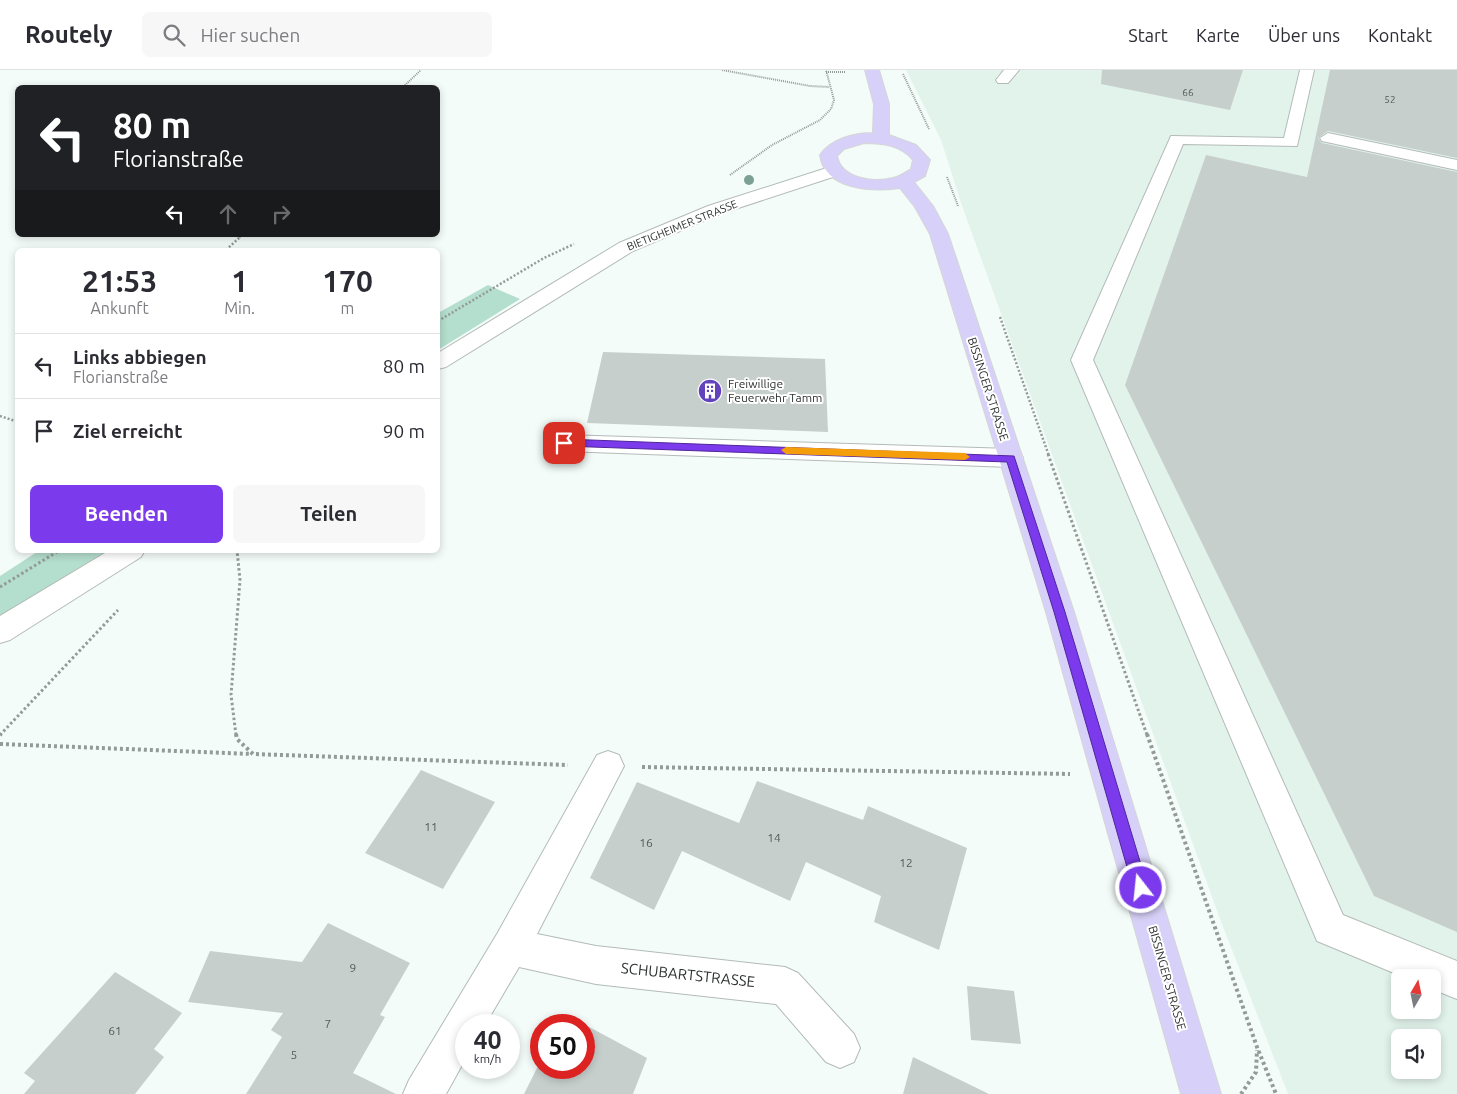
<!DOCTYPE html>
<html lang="de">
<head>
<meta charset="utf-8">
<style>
	body { margin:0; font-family:Ubuntu,sans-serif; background:#f7f7f7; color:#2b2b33; height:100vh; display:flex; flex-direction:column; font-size:19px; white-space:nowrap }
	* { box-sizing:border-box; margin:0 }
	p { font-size:16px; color:#7c7c81 }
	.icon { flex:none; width:28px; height:28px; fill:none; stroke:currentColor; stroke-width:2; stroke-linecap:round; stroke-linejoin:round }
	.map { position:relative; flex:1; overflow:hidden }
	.details { position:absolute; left:15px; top:178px; width:425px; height:305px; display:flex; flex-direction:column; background:#fff; border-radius:8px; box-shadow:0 2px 8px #0003 }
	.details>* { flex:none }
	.top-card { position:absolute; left:15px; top:15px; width:425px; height:152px; border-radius:8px; box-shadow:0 2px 8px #0003; background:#202124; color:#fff; overflow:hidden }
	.needle { width:32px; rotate:9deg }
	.tools { position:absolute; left:1391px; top:899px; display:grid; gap:10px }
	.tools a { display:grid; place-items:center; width:50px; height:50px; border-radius:8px; background:#fff; box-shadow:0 2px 8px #0003; font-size:25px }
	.speed { position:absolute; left:455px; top:944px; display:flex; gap:10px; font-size:25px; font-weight:700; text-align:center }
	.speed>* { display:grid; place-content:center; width:65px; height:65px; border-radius:50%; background:#fff; box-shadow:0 2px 8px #0003; line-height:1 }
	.speed small { font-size:12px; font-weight:400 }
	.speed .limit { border:8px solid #d22; background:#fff; color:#111 }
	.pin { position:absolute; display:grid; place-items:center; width:42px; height:42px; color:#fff; margin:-21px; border-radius:10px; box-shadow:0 2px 8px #0006 }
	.me { position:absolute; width:55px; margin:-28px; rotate:344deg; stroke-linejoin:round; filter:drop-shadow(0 0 4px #0008) }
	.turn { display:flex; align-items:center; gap:18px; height:105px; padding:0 15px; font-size:22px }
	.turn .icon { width:65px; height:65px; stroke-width:2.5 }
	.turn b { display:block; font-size:35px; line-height:42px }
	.lanes { display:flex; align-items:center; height:48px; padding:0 15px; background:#0003; justify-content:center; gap:25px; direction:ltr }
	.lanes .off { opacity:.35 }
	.eta { display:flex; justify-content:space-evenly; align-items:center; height:85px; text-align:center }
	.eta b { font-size:30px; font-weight:700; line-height:35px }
	.action { display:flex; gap:10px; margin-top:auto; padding:10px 15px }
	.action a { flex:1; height:58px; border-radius:8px; background:#7c3aed; color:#fff; font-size:20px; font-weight:700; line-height:58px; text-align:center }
	.action a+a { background:#f7f7f7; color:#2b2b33 }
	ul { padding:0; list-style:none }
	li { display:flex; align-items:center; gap:15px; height:65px; padding:0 15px; border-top:1px solid #e1e1e2 }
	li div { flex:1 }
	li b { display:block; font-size:19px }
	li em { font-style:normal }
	header { display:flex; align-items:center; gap:30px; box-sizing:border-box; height:70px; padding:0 25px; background:#fff; border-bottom:1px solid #e1e1e2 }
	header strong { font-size:24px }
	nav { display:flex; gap:28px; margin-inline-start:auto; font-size:18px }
	.search { width:350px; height:45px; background:#f7f7f7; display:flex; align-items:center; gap:12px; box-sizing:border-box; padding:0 18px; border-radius:8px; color:#7c7c81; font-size:19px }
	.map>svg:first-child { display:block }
</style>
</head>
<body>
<header>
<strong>Routely</strong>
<div class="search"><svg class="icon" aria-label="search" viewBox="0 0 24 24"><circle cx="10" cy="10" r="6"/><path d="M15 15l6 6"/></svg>Hier suchen</div>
<nav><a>Start</a><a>Karte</a><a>Über uns</a><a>Kontakt</a></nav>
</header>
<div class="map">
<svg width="1457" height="1024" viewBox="0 0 1457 1024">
	<rect width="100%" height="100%" fill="#f4fcf9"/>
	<!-- built -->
	<path fill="#e2f3ec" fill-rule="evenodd" d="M906,0H1457V1024H1288L1220,849L961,133L941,70ZM1400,908H1432V940H1400ZM1400,968H1432V1000H1400Z"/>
	<!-- green -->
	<path fill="#b4dece" d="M488,215L520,229L438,280V243Z
		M40,480H109L0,548V506Z"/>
	<!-- building -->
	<path fill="#c7cfcc" d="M1102,0H1243L1230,40L1101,14Z
		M1330,0H1457V88L1328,61L1318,68L1322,73L1457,102V862L1374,826L1125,315L1206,85L1307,107Z
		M603,282L825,289L828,362L587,353Z
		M421,700L495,732L443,819L365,783Z
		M757,711L863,750L868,736L967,778L939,880L874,852L881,826L806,792L790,831L682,781L654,840L590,808L637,712L739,753Z
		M328,853L410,893L380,945L385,947L353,1003L396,1024H246L282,967L271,960L283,943L188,932L210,881L302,892Z
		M115,902L182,943L154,979L164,987L135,1024H24L35,1011L24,1003Z
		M967,916L1014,921L1021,974L971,970Z
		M565,944L647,988L633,1024H524L541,990V998H584V955H559Z
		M913,987L989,1024H903Z"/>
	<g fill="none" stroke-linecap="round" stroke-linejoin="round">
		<!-- minor casing -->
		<g stroke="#b3bbb8" stroke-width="2">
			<path id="minor" d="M1004,0H1019L1008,13H998L996,10Z
				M1300,0H1314L1297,76L1183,74L1093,290L1343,845L1457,891V929L1432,919V908H1406L1317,871L1071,290L1171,66L1284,68Z
				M1328,63L1457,90V100L1322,71L1320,68Z
				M833,96L839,97L842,101L839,105L720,144L633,181L446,297L438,299V283L619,173L708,136Z
				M563,365L1011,379L1020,382L1023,388L1020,394L1011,397L563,381L555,379L551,373L555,367Z
				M110,480H145L141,487L10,570L0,573V546Z
				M608,681L619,685L624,696L537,864L596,876L785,897L798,903L854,964L860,978L854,992L840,998L826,992L776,934L596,914L519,897L485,955H466V988L446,1024H403L409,1010L497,864L597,685Z"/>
		</g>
		<!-- major casing -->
		<g stroke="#d5d6d6" stroke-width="2">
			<path id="major" d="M865,0H879L889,34V65L916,75L930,90L925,106L914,112L933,136L948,164L1074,542L1221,1024H1181L1046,542L930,164L915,137L900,118C872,122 825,120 820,85C831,69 854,63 873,63L874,34ZM864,73C882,73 901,75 913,90L911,99C906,102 899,107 893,108C874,113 841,109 837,86L844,79Z"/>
		</g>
		<!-- path-far3 -->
		<path stroke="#949a98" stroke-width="2" stroke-dasharray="1 1" stroke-linecap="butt" d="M722,0L810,16L829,17
			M826,2H846
			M903,4L929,59
			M402,18L421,0
			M730,105L772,75L820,50L831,39L834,30L826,0
			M947,107L958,136
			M238,169L242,165"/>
		<!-- path-far2 -->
		<path stroke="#949a98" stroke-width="2.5" stroke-dasharray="2 2" stroke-linecap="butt" d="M226,180L239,168
			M1000,247L1049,386
			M438,251L544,188L574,174
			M0,346L18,352"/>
		<!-- path-far1 -->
		<path stroke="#949a98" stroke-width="3" stroke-dasharray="2.5 2.5" stroke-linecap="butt" d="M1048,384L1147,665
			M0,517L60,480
			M0,665L118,540
			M236,665L231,625L240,510L237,480"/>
		<!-- path -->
		<path stroke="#949a98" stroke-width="4" stroke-dasharray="3 3" stroke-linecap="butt" d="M236,664L237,669L253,684L568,695
			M1147,664L1257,977L1276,1024
			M0,665L1,664
			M0,674L252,684
			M642,697L1070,704
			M1241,1024L1256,1002L1257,980"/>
		<!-- minor -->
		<use href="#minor" fill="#fff" fill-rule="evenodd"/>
		<!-- major -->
		<use href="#major" fill="#d7d1f9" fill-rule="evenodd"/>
	</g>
	<!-- trees -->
	<circle fill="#7da095" cx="749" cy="110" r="5"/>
	<!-- route -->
	<path fill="#7c3aed" stroke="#51269a" d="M564,369L1014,386L1065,542L1148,818L1146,823L1141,825L1136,823L1133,818L1054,542L1007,392L564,376L559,373Z"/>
	<!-- slow -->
	<path fill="#f59e0b" d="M786,377L965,383L970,387L965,390L786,384L781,380Z"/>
	<!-- icons -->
	<defs>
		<g id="building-disc" transform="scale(1.25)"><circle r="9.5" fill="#6243bc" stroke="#fff"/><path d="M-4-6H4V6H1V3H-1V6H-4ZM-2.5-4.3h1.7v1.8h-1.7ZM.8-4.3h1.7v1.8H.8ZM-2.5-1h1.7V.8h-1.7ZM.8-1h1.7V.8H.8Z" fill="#fff"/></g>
	</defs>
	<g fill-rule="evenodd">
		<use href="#building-disc" x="710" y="321"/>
	</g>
	<g text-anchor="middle" stroke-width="4" stroke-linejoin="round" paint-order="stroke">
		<!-- number labels -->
		<g font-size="10" fill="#545957">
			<text x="1188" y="26">66</text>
			<text x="1390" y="33">52</text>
		</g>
		<!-- far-street labels -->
		<g font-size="11" fill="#2e3230" stroke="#fff">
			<text transform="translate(682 155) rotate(-22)" y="4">BIETIGHEIMER STRASSE</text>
		</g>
		<!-- poi labels -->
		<g font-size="12" fill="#2e3230" stroke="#fff" text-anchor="start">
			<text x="728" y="318">Freiwillige<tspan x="728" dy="14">Feuerwehr Tamm</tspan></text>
		</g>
		<!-- street labels -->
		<g font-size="12" fill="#2e3230" stroke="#fff">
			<text transform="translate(988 319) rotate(72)" y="4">BISSINGER STRASSE</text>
			<text transform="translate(1167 908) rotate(74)" y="4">BISSINGER STRASSE</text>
		</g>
		<!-- near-number labels -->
		<g font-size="12" fill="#545957">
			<text x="431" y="761">11</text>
			<text x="774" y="772">14</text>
			<text x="646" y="777">16</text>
			<text x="906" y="797">12</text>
			<text x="353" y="902">9</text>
			<text x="328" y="958">7</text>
			<text x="115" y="965">61</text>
			<text x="294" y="989">5</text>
		</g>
		<!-- near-street labels -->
		<g font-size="15" fill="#2e3230" stroke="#fff">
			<text transform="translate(688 905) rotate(6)" y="5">SCHUBARTSTRASSE</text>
		</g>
	</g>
</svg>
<div class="tools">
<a><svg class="needle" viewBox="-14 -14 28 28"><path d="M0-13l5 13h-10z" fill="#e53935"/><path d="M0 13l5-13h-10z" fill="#7c7c81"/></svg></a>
<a><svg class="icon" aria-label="sound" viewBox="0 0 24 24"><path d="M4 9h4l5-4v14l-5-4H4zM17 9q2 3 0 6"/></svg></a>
</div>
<div class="speed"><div>40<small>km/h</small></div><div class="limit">50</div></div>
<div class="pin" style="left:564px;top:373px;background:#d93025"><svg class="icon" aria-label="arrive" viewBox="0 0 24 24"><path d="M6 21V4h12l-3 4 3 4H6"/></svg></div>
<svg class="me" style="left:1141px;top:818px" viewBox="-20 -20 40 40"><circle r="17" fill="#7c3aed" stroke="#fff" stroke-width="3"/><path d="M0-11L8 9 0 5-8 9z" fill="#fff"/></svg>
<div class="top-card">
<div class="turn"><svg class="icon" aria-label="left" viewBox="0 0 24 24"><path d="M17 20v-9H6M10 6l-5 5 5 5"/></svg><div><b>80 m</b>Florianstraße</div></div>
<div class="lanes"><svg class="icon" aria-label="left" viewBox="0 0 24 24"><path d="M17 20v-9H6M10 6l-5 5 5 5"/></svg><svg class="icon off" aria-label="ahead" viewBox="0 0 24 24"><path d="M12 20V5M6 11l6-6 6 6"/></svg><svg class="icon off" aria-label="right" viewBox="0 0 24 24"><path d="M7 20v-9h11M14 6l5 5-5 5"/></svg></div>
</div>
<section class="details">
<div class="eta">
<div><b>21:53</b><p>Ankunft</p></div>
<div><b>1</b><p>Min.</p></div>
<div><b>170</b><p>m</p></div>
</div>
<ul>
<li><svg class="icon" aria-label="left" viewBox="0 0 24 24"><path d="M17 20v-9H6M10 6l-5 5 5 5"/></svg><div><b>Links abbiegen</b><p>Florianstraße</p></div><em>80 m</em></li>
<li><svg class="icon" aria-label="arrive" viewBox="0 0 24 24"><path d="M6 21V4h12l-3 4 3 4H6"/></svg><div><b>Ziel erreicht</b></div><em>90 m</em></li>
</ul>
<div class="action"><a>Beenden</a><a>Teilen</a></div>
</section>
</div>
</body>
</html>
